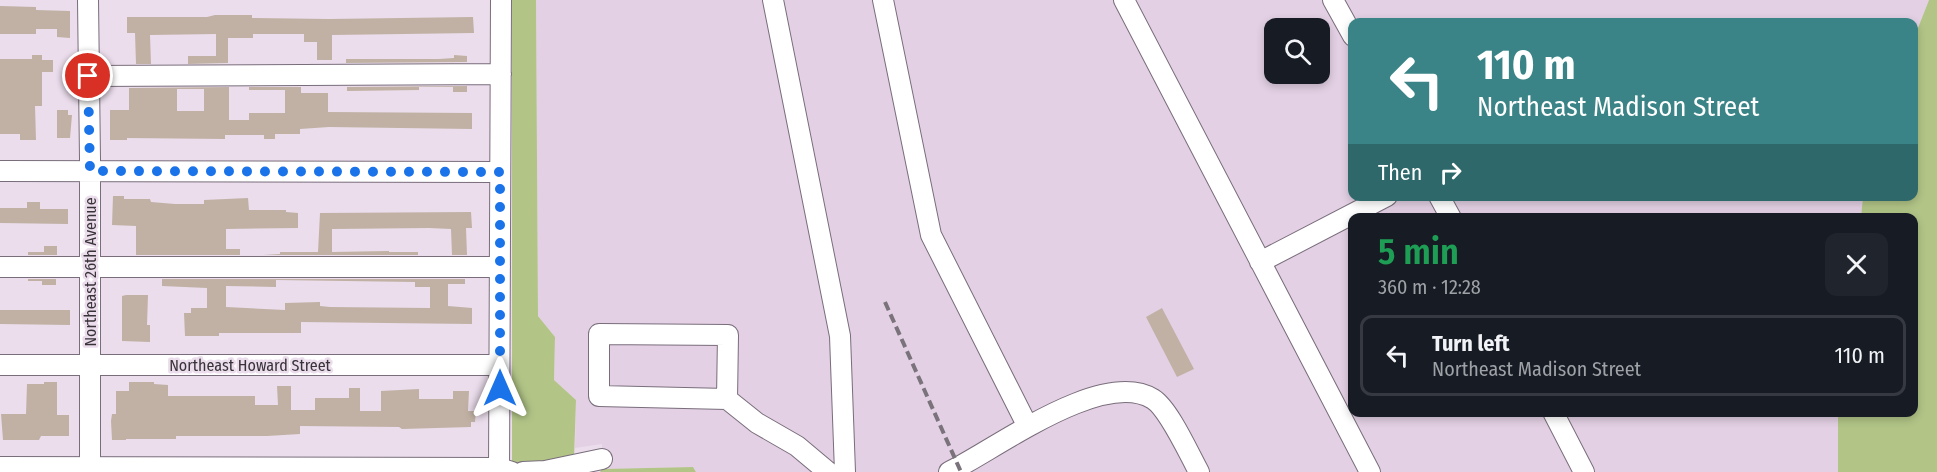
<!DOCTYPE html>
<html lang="en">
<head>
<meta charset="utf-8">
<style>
	body { margin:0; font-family:"Fira Sans Condensed",sans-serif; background:#20242c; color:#f1f3f6; height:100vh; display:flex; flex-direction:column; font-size:22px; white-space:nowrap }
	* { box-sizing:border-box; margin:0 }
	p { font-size:20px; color:#9ea1a6 }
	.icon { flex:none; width:33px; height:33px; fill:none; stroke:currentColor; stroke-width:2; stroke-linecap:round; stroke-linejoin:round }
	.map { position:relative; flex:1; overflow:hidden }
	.sheet { position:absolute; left:1348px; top:213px; width:570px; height:204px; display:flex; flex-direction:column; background:#171b24; border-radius:12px; box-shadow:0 3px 9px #0003 }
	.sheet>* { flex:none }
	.banner { position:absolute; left:1348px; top:18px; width:570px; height:183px; border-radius:12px; box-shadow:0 3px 9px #0003; background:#3a8386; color:#fff; overflow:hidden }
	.controls { position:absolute; left:1264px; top:18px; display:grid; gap:12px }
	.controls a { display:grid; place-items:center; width:66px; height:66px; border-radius:12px; background:#171b24; box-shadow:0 3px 9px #0003; font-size:30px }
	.pin { position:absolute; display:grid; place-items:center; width:51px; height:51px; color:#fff; margin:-26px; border:3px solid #fff; border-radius:50%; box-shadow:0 2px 6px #0007 }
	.me { position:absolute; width:66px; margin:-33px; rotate:0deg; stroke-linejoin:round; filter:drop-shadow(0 0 4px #0008) }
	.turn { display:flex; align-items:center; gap:21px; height:126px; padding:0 30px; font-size:27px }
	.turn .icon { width:78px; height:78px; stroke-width:2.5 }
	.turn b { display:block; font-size:42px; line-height:51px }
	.then { display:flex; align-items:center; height:57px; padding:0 30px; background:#0003; gap:12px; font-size:22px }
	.round { display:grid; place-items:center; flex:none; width:63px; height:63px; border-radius:12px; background:#20242c }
	.summary { display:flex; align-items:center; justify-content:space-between; height:102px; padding:0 30px }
	h1 { font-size:36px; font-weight:600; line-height:45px; color:#1e9e55 }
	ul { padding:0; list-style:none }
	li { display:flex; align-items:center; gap:18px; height:81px; margin:0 12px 9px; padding:0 18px; border:3px solid #363941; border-radius:12px }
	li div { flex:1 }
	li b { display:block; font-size:22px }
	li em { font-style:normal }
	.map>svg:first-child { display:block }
</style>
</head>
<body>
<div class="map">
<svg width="1937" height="472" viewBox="0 0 1937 472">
	<rect width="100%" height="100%" fill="#ebddec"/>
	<!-- built -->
	<path fill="#e3d0e4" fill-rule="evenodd" d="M536,0H1929L1914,38V22H1353V196L1863,197L1861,218H1353V412L1838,413V472H696L693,467L602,469V444L575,448L576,400L554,380L555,337L538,316ZM1275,28H1320V74H1275Z"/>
	<!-- green -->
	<path fill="#b2c587" d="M512,0H536L538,316L555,337L554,380L576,400L574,459L519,466L512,461Z
		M1929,0H1937V472H1838V413L1914,412V218L1861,217L1863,197L1914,196V38Z
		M693,467L696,472H600L602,469Z"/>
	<!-- building -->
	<path fill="#c0b1a4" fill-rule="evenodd" d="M0,6L36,7V10L70,11V38L57,37V29H36V34H0Z
		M215,15H252V18L329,19L473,17L474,33L332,35V60H317V42H304V34H253V38H228V63L188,64V56H216V34L150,35L151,64H136L135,33H127V17H207Z
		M32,55H42V60H53V72H42V106H35L36,140H20V134H0V59H32Z
		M454,55L467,56V62L346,63V59H439L454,58Z
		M467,86V92H453V87H419V90L347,91V87Z
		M229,87V120H249V113H285V90H249V87H301V93H328V112L472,113V129L329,127L300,129V134H275V139H264V135H225V139L127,138V140H110V110H129V88ZM177,89H204V111H177Z
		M57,110H68V115H72L70,138H57Z
		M113,196H124V199H150L151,202L175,204H204V200L248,198L249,210H286V212L298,213V228L226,229V249H240V255H136V226L112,225Z
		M27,202H40V209H68V224L0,223V208H27Z
		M471,212L472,228H466L467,255H452L451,229L429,228L332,229V252L389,251V252H418V255H263L280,254V252H318L320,213Z
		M44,246H57V255H28V252H44Z
		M28,279H56V285H42V281H28Z
		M162,279H465V284H448V306L472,308V324L301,322V333H219V336H185L184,313H191V308H207V288L162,286ZM276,280L415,282V287H430V308L330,307L320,306V302L285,303V310L226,307V286L276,287Z
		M126,295H148L147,325H150V342L122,341V296Z
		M1162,308L1194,369L1177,377L1146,317Z
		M0,310H70V325L0,324Z
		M44,382H57V415H69V436H41L39,440H3L1,414H26L27,384H44Z
		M129,382H154V384L168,385V396H255V405H278L277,386H291V410H315V398H349V388H360V411H381V391L419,389V399H453V391H469L468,411H476L475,422H471V427L402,429L399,427L300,426V434L267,436H176V439H126V440H112L111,421L112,414H116V391H129Z"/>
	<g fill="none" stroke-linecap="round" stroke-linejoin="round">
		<!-- minor casing -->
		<g stroke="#796d7b" stroke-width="22">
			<path id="minor" d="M88,0L90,159V472
				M773,0L840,336L845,472
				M883,0L931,235L1027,425
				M1124,0L1370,472
				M1333,0L1353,36
				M88,76L501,74
				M0,171L500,172
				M1439,196L1451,218
				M1260,262L1387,196
				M0,267H500
				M0,365H499
				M727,399L728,335L599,334V396L727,399L757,423L797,446L828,472
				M1553,412L1584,472
				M0,467L499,468L512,472
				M499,472L501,0
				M523,472L545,471L602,459
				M949,472C996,449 1102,368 1153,399C1169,409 1189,454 1199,472"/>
		</g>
		<!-- minor -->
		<use href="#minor" stroke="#fff" stroke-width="20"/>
		<!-- rail -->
		<path stroke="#7b737c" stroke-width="4" stroke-dasharray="9 4.5" stroke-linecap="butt" d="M885,302L961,472"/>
	</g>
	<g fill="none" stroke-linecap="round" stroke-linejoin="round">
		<!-- route -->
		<path stroke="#1a73e8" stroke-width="10" stroke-dasharray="0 18" d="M88,76L90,171L500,172V388"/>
	</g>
	<g text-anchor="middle" stroke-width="5" stroke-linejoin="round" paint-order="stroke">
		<!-- street labels -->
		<g font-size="16" fill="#383339" stroke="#ebddec">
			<text transform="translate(90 272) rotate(-90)" y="6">Northeast 26th Avenue</text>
			<text x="250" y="371">Northeast Howard Street</text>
		</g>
	</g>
</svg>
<div class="controls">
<a><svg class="icon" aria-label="search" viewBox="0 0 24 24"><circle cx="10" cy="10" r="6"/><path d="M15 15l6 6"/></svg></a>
</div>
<div class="pin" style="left:88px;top:76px;background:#d93025"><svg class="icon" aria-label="arrive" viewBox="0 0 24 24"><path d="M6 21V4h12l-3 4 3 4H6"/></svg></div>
<svg class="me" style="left:500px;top:388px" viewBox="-20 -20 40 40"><path d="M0-17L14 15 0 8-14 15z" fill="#1a73e8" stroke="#fff" stroke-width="4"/></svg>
<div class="banner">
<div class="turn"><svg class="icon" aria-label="left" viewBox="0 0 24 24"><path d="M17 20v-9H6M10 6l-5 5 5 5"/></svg><div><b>110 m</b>Northeast Madison Street</div></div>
<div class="then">Then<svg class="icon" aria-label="right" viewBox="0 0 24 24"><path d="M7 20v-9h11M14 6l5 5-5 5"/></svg></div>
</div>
<section class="sheet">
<div class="summary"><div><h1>5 min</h1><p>360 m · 12:28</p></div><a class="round"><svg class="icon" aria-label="close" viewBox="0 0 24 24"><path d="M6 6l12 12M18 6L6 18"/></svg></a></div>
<ul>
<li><svg class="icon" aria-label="left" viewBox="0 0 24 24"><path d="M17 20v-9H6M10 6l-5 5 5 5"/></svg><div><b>Turn left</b><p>Northeast Madison Street</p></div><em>110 m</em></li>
</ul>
</section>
</div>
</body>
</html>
